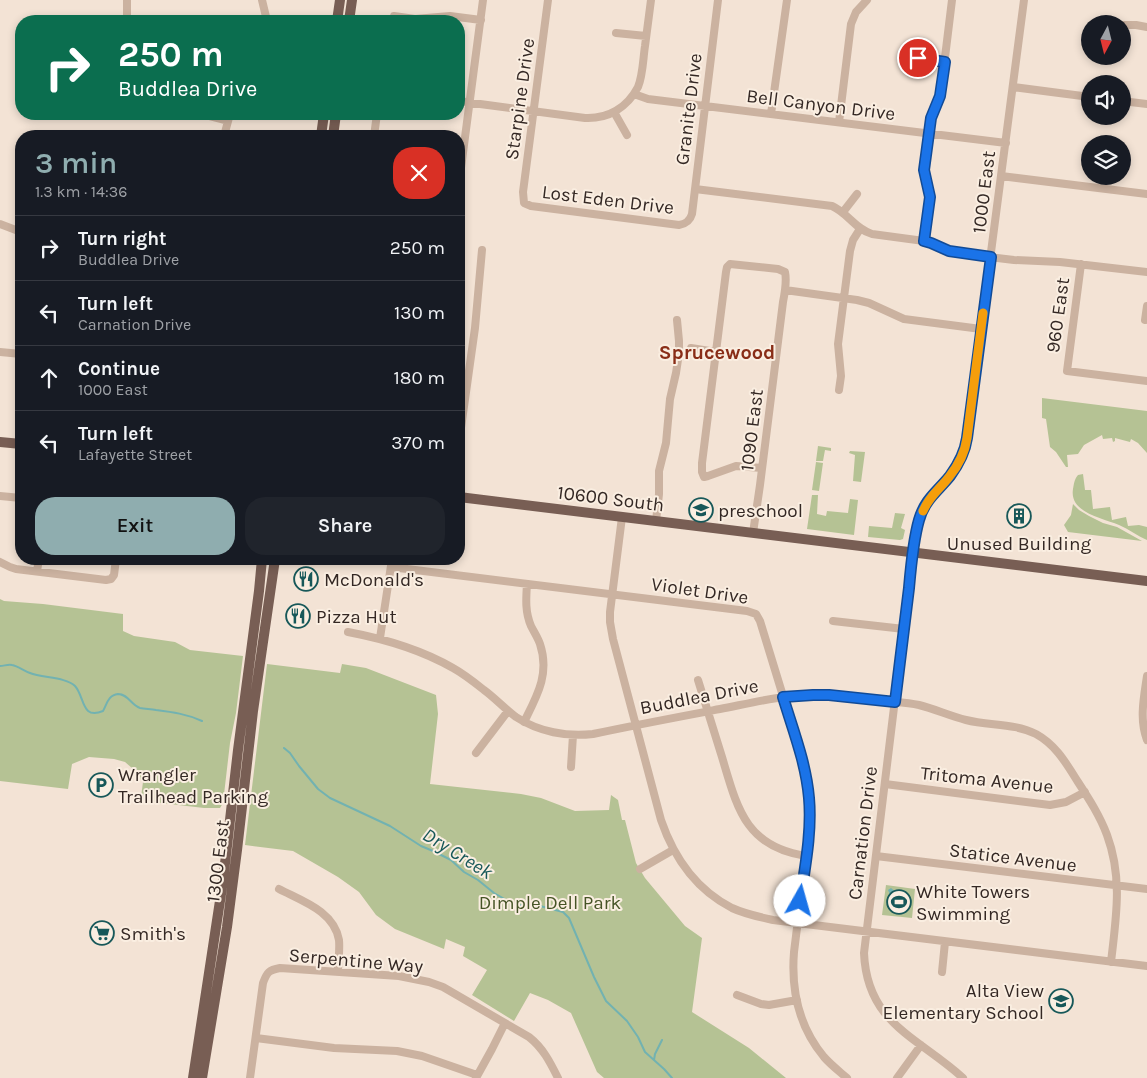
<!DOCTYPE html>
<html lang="en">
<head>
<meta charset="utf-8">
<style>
	body { margin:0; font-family:Karla,sans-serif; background:#20242c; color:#f1f3f6; height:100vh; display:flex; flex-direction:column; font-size:19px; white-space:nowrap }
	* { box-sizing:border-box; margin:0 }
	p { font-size:16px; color:#9ea1a6 }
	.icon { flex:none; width:28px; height:28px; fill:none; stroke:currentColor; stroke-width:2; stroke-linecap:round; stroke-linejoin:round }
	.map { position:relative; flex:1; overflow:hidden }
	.drawer { position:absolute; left:15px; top:130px; width:450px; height:435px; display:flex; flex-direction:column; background:#171b24; border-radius:20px; box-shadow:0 2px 8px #0003 }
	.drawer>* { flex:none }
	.top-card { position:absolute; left:15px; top:15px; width:450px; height:105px; border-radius:20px; box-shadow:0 2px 8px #0003; background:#0b6e4f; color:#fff; overflow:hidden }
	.needle { width:32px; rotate:187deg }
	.fabs { position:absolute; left:1081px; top:15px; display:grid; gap:10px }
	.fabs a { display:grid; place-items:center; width:50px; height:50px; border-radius:50%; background:#171b24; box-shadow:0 2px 8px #0003; font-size:25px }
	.pin { position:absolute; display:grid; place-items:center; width:42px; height:42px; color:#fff; margin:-21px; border:2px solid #fff; border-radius:50%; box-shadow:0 1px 5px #0007 }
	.me { position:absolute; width:55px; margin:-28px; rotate:7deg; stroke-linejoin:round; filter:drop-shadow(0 0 4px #0008) }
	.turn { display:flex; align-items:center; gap:18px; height:105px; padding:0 20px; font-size:22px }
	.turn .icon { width:65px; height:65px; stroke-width:2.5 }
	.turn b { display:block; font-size:35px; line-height:42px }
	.round { display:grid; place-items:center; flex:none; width:52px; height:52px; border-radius:20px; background:#20242c }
	.overview { display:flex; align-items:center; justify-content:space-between; height:85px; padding:0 20px }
	h1 { font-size:30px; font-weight:600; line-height:38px; color:#8fadaf }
	.cta { display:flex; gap:10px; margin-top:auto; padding:10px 20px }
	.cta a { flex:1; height:58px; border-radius:20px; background:#8fadaf; color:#111; font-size:20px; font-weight:600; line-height:58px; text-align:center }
	.cta a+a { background:#20242c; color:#f1f3f6 }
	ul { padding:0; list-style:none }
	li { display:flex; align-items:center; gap:15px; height:65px; padding:0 20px; border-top:1px solid #363941 }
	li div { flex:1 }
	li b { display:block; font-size:19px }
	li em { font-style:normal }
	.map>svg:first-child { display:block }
</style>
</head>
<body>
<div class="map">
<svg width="1147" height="1078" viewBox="0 0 1147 1078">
	<rect width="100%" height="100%" fill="#f3e3d5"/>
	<!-- green -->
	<path fill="#b5c294" d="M1042,398L1147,411V453L1138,443L1131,439L1130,442L1115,438V441L1113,442L1112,438L1103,439L1102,435L1084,445L1078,454L1067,455L1068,467H1066L1056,452L1050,447L1046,419L1042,418Z
		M818,446L831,448V451L825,450L823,461H816Z
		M850,451L865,452L861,482L853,481L855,455L849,453Z
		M816,462L823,463L819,491L812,490Z
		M1083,474L1085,490H1091L1093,509L1110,507L1112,520L1126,517L1128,526L1139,525L1147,527V540C1137,536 1129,529 1119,525C1103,518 1069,513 1073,489C1074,484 1074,480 1078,475Z
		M812,495H818L817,514L826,516L827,511L848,513L850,499L858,500L854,535L807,529Z
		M1073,504L1079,510L1089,516L1103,523L1117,527L1142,541L1068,532L1064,525L1071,515Z
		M895,513L905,514L901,528L905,530L903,539L900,540L868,537L869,526L892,528Z
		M0,599L4,601L43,604L123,614V631L134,636L175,642L190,650L243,656L236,713L230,743L223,803L220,808H204L144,801L141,797L143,782L140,779V775L125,762L114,759L89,757L72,764L68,789L0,781Z
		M267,664L340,673L342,664L366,668L436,695L438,714L430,784L521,794L541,798L575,811L609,810L611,795L618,800L622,820H625L636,863L645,878L685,926L702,938L692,1012L749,1048L786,1078H604L597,1072L571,1013L548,1000L530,993L514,1021L472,995L487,970L463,956L465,947L446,939L444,949L395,929L376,915L359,892L338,877L293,851L245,845Z
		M886,885L915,889L912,918L882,915Z"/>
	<!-- water -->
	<path fill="#72b2b1" d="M891,888L902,898L894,904L888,890Z"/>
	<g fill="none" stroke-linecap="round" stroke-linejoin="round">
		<!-- stream -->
		<path stroke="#72b2b1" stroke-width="2" d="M0,666C4,666 8,664 12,665C18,666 24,671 30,673C42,678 66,677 75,686C85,697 81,720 103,711C107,704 108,695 118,694C128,694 131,705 140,708C145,709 151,709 156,710C172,712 187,714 202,721
			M284,748L290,753L299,766L318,789L330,798L390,826L421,846L433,851L451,860L464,872L478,880L494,893L508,901L518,905L540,906L563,912L569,918L594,977L606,1001L627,1021L638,1037L645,1052L664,1069L672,1078
			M654,1060L655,1054L662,1040"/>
		<!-- minor -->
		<path stroke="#cbb2a0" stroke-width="8" d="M127,0V21
			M262,0L267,21
			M548,0L523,192L524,203L531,206L679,225C686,224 690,221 692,214L718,0
			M394,16L415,19L450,16L481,20
			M1122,25H1136L1147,27
			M616,33L646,36
			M918,58L945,61
			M1013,87L1090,97
			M634,94L648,99L1006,143
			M459,101L480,104L585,118C608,119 627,108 638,87C643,75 643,59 645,46C647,31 649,15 651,0
			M1122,101L1147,104
			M614,112L627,135
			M201,114L228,121
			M771,114L787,0
			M839,122L851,24L856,12L867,0
			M224,136L230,114
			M374,136L377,114
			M1001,176L1147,194
			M459,183L483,0
			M695,189L832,206C848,213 855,229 872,234L924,241L938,245L949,251L956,253L1014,260L1060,262L1147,272
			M843,212L857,194
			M0,224L21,232
			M924,241L930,197L925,176V170L931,118L941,90L952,0
			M1081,264L1067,371L1147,381
			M785,290L857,300L869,303L904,319L981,329
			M1145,320L1147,306
			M691,348L716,352
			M0,352L21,354
			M839,390L841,376L838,344L850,251L853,240L860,229
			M459,442L475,328L482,250
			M0,496L21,498
			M622,517L610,612V622L613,639L661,820C674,858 695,889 732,908C745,914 759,917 773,920L1147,966
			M656,521L659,494V471L666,443L670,399L676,373L679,353V341L677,320
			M753,533L760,485L783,302C785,292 787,281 785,272L778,269L730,264L727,267L726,272L702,463V472L704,477L708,476L736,466L762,468
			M0,562L10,567L16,569L106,580L111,579L114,575L116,559
			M391,567L747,611L756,614L760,621L802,758C808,783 810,805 809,831L794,952C791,990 799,1027 824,1057C831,1065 839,1071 847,1078
			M37,571L39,559
			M833,621L904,629
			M348,632C385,639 420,649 453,668C464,674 474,682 484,690C495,698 505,709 516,717C539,732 567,737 593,734C635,725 678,717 720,709C751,703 782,695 813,695C835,694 856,698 877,700C891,702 905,702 919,705C935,709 950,716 966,720C989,726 1014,723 1036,734C1056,745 1066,763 1078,782C1089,799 1100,816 1107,835C1123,878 1116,918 1111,962
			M380,638L392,559
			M1147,676C1144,697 1139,719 1147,740
			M698,680C706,705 714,731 722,757C737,807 745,847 806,856
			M524,722C537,696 550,674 540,644C538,638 534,632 531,626C525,612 526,599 527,584
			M476,753L508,711
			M571,767L573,735
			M885,784L1050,805L1066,802L1085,792
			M876,856L1147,889
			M640,869L673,850
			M279,889C302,901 334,911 339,940C340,951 338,962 338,972
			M942,972L945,942
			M737,995L761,1004L769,1005L797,1000
			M256,1038L334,1048L397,1051L422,1056L477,1075
			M250,1078L263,983C267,972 269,970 280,968L399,976L429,982L443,987L529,1037C543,1048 550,1062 558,1078
			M476,1078L492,1049L505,1023
			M897,1078L921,1045
			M963,1078C918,1037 867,1024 864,953L913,552C916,535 918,518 926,503C932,493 942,486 949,477C957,467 963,455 966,443L1024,0"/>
		<!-- major -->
		<path stroke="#785e54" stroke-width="10" d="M337,21L340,0
			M349,21L352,0
			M321,136L324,114
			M333,136L336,114
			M0,442L21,444
			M459,497L1147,581
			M193,1078L223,881L238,750L259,591L262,559
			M202,1078L227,927L237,850L253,711L275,559"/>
	</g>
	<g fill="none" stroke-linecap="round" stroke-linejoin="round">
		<!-- route casing -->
		<g stroke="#114b97" stroke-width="12">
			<path id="route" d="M800,901C805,867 812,832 809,798C806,763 793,730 783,697L813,695H829L895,702C900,664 904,626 909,588C911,565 913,541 919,520C925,499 937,492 950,476C958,465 965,452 967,438L991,257L949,251L931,243L924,241L930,197L924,170L931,118L940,96L945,62L918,58"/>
		</g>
		<!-- route -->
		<use href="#route" stroke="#1a73e8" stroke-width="9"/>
		<!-- slow -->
		<path stroke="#f59e0b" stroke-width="9" d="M923,511C930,495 939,490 949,477C958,466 965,452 967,438L983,313"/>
	</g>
	<!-- icons -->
	<defs>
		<g id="school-ring" transform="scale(1.25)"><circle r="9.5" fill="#faeee1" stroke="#175859" stroke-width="1.5"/><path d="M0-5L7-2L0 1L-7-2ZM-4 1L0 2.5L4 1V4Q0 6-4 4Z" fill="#175859"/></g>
		<g id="building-ring" transform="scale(1.25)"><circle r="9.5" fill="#faeee1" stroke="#175859" stroke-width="1.5"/><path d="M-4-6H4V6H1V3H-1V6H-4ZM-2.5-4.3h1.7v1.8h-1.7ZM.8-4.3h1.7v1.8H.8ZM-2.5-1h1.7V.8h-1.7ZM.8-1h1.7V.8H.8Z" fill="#175859"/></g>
		<g id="restaurant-ring" transform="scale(1.25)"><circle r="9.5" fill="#faeee1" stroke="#175859" stroke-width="1.5"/><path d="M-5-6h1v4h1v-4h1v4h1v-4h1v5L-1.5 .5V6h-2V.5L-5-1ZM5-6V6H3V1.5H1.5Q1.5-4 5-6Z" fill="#175859"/></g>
		<g id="parking-ring" transform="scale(1.25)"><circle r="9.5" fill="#faeee1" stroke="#175859" stroke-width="1.5"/><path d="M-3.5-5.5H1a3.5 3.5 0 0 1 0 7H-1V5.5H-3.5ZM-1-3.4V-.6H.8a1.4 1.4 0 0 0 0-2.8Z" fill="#175859"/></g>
		<g id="stadium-ring" transform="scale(1.25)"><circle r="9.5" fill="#faeee1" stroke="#175859" stroke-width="1.5"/><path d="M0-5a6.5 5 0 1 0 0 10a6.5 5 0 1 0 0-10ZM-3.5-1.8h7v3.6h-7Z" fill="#175859"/></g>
		<g id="supermarket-ring" transform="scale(1.25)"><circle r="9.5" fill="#faeee1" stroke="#175859" stroke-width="1.5"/><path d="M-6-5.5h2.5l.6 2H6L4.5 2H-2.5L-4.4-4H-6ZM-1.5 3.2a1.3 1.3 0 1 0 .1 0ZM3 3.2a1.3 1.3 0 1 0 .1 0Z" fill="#175859"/></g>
	</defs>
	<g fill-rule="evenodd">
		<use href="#school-ring" x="701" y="510"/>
		<use href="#building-ring" x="1019" y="516"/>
		<use href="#restaurant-ring" x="306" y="579"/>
		<use href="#restaurant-ring" x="298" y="616"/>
		<use href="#parking-ring" x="101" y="785"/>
		<use href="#stadium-ring" x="899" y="902"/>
		<use href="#supermarket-ring" x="102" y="933"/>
		<use href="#school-ring" x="1061" y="1001"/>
	</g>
	<g text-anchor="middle" stroke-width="4" stroke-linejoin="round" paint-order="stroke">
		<!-- street labels -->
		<g font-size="19" fill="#342824" stroke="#faeee1">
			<text transform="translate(519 99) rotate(-82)" y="7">Starpine Drive</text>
			<text transform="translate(821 104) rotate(7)" y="7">Bell Canyon Drive</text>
			<text transform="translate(688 109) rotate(-83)" y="7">Granite Drive</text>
			<text transform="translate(983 192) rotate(-83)" y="7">1000 East</text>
			<text transform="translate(608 199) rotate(7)" y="7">Lost Eden Drive</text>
			<text transform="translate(1057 315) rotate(-82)" y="7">960 East</text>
			<text transform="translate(751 430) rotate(-83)" y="7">1090 East</text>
			<text transform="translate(611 498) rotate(7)" y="7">10600 South</text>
			<text transform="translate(700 590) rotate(8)" y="7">Violet Drive</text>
			<text transform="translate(699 696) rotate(-11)" y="7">Buddlea Drive</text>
			<text transform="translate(987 779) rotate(6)" y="7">Tritoma Avenue</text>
			<text transform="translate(862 833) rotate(-83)" y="7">Carnation Drive</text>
			<text transform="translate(1013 857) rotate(7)" y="7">Statice Avenue</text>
			<text transform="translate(217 861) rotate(-83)" y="7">1300 East</text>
			<text transform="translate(356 960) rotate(5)" y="7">Serpentine Way</text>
		</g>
		<!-- poi labels -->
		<g font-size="19" fill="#342824" stroke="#faeee1" text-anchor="start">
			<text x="718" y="517">preschool</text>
			<text x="1019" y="550" text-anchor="middle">Unused Building</text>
			<text x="324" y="586">McDonald's</text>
			<text x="316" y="623">Pizza Hut</text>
			<text x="118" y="781">Wrangler<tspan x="118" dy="22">Trailhead Parking</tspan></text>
			<text x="916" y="898">White Towers<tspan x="916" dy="22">Swimming</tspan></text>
			<text x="120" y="940">Smith's</text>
			<text x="1044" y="997" text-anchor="end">Alta View<tspan x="1044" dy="22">Elementary School</tspan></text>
		</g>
		<!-- park labels -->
		<g font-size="19" fill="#465426" stroke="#faeee1">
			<text x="550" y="909">Dimple Dell Park</text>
		</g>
		<!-- neighbourhood labels -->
		<g font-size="20" font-weight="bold" fill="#892d17" stroke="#faeee1">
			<text x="717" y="359">Sprucewood</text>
		</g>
		<!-- water labels -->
		<g font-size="20" font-style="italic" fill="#175859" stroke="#faeee1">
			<text transform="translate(458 853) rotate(32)" y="7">Dry Creek</text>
		</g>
	</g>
</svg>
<div class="fabs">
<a><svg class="needle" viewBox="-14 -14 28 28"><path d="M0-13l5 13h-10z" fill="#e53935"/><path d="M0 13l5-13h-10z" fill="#9ea1a6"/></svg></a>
<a><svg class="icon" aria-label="sound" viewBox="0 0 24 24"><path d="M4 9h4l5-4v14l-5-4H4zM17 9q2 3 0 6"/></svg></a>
<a><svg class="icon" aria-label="layers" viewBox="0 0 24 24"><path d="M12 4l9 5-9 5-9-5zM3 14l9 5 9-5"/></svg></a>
</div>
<div class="pin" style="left:918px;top:58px;background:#d93025"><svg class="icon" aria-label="arrive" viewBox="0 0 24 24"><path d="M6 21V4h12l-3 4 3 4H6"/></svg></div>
<svg class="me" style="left:800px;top:901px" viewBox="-20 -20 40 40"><circle r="19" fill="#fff"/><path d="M0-13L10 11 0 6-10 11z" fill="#1a73e8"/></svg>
<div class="top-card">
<div class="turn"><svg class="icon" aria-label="right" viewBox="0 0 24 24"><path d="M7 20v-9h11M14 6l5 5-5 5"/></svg><div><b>250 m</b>Buddlea Drive</div></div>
</div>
<section class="drawer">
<div class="overview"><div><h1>3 min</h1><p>1.3 km · 14:36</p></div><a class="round" style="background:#d93025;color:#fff"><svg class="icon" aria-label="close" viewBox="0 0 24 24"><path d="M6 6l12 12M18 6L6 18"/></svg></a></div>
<ul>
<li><svg class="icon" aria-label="right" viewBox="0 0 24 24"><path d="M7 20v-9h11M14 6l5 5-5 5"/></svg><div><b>Turn right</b><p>Buddlea Drive</p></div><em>250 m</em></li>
<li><svg class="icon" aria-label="left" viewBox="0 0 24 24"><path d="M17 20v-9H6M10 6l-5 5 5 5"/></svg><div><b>Turn left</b><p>Carnation Drive</p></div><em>130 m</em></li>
<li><svg class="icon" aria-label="ahead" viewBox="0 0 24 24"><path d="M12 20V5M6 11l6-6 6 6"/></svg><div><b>Continue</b><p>1000 East</p></div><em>180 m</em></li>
<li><svg class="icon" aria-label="left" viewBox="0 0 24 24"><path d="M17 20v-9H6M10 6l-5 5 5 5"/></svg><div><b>Turn left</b><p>Lafayette Street</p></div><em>370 m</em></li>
</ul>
<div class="cta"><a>Exit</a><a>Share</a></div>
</section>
</div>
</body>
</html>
